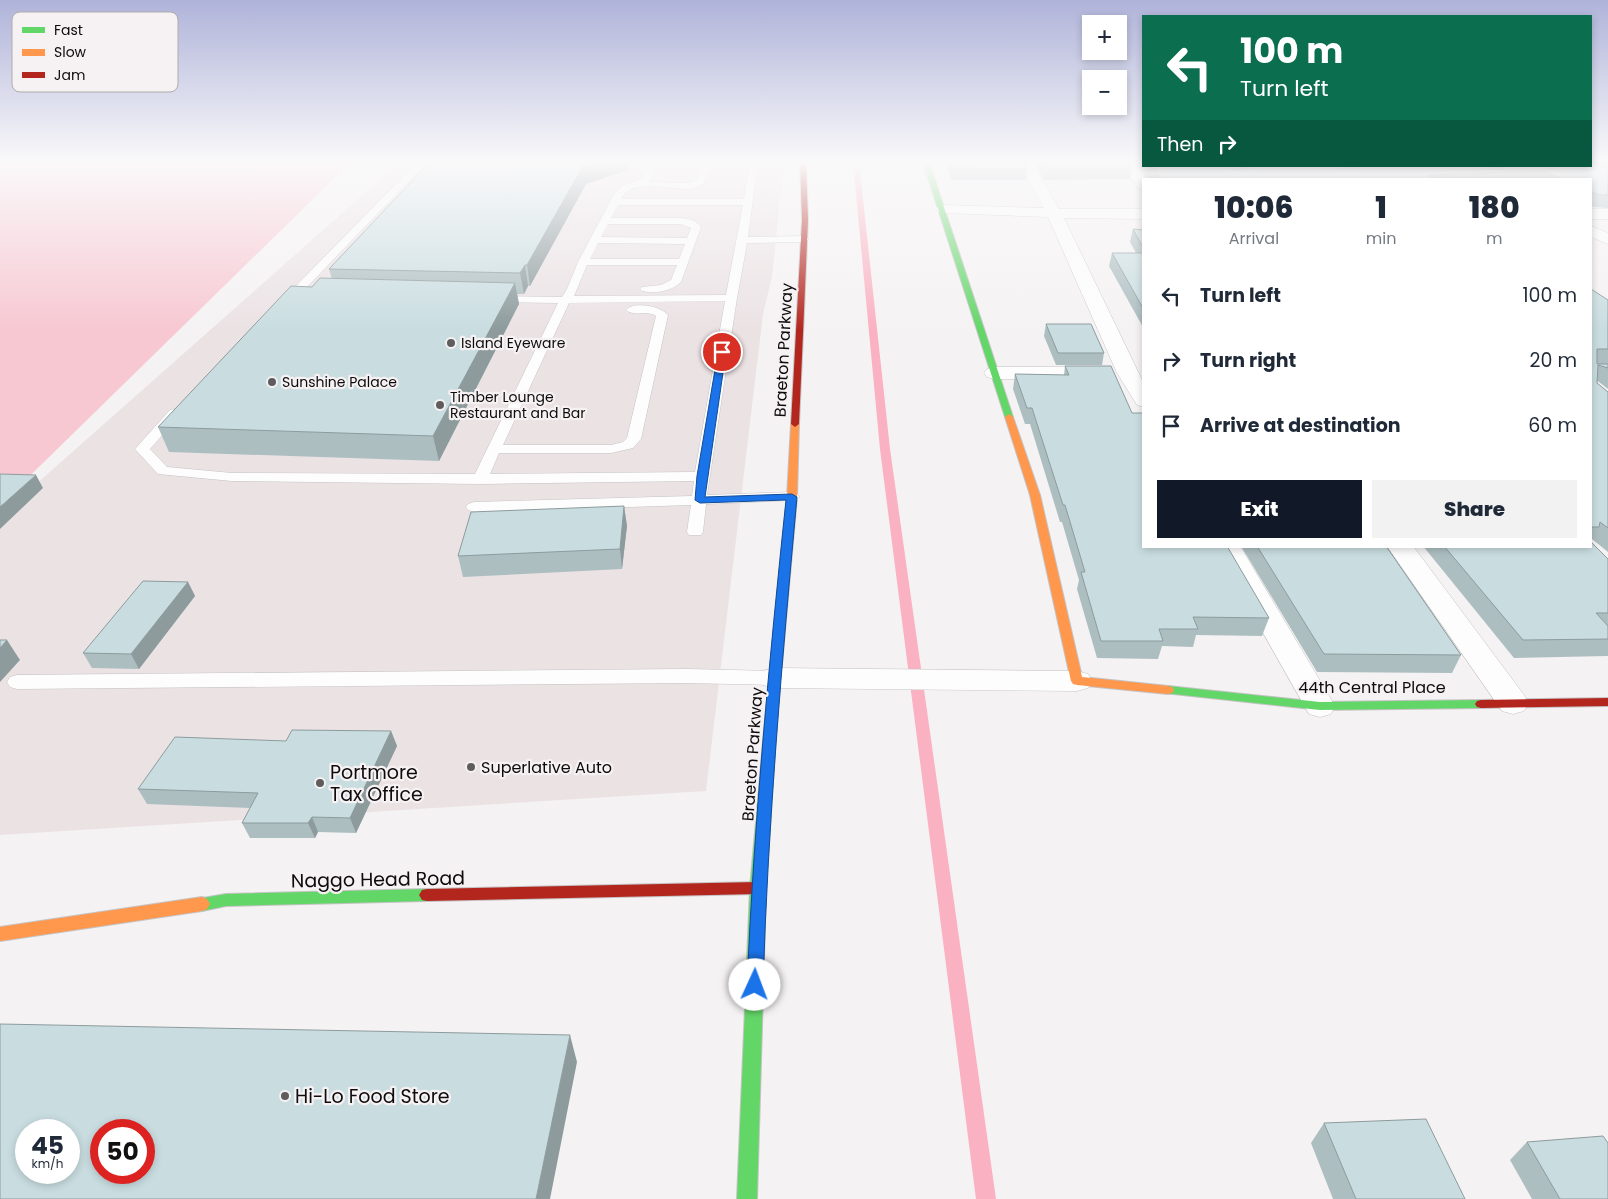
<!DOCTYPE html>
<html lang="en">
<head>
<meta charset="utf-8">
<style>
	body { margin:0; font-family:Poppins,sans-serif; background:#f2f2f3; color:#1f2937; height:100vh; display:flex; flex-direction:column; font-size:19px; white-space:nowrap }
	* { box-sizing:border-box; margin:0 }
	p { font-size:16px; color:#747a83 }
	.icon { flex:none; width:28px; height:28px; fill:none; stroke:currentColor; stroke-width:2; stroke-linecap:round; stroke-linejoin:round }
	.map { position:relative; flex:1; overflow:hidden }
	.panel { position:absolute; left:1142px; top:178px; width:450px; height:370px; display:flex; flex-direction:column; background:#fff; border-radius:0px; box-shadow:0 2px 8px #0003 }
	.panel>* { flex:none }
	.hud { position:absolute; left:1142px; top:15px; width:450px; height:152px; border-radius:0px; box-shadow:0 2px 8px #0003; background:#0b6e4f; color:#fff; overflow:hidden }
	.buttons { position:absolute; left:1082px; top:15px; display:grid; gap:10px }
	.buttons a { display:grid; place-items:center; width:45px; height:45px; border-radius:0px; background:#fff; box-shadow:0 2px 8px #0003; font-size:25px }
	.speed { position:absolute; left:15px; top:1119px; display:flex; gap:10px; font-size:25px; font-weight:700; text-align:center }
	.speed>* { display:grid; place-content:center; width:65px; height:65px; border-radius:50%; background:#fff; box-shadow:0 2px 8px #0003; line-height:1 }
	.speed small { font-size:12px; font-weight:400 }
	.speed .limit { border:8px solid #d22; background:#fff; color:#111 }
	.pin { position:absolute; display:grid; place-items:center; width:42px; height:42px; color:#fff; margin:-21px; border:2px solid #fff; border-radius:50%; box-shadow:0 1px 5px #0007 }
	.me { position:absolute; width:55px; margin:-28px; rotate:2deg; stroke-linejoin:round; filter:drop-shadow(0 0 4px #0008) }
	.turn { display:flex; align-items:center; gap:18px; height:105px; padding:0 15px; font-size:22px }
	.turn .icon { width:65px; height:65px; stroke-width:2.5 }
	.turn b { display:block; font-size:35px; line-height:42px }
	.then { display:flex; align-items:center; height:48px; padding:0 15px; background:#0003; gap:10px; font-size:19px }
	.eta { display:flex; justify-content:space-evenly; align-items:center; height:85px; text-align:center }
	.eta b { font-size:30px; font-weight:800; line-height:35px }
	.primary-button { display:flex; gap:10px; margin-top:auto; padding:10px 15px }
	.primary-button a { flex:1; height:58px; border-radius:0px; background:#111827; color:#fff; font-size:20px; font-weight:800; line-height:58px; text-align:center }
	.primary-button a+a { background:#f2f2f3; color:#1f2937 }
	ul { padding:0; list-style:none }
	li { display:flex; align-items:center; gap:15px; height:65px; padding:0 15px }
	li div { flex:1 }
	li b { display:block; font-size:19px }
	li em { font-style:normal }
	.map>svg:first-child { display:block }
</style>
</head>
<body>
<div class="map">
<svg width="1608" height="1199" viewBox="0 0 1608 1199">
	<rect width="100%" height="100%" fill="#f5f2f3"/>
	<!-- built -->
	<path fill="#ebe2e4" d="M400,162H784L772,277L763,314L706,791L0,835V516Z"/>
	<!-- forest -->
	<path fill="#f7c8d2" d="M0,162H351L0,505Z"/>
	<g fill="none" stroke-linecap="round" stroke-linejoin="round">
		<!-- stream -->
		<path fill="#fab1c2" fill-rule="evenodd" d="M853,162H859L890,449L996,1199H976L880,449Z"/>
		<!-- lane casing -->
		<g stroke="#c5c3c4" stroke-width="1">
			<path id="lane" d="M418,162H427L303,291L310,293L312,295L310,297L290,296L288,294L290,292Z
				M651,162H659L651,179L648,182L689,183L697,180L704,162H712L704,184C699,186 694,188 689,189C669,190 632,177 621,199H744L750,162H758L748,237L804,236L809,239L804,242L747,243L737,298L707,495L792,492L797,494L800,497L797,500L706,504L703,532L701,535H689L687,532L691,505L474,512L468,510L466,507L468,504L474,502L692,496L694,481L480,484L232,481L158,474L135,449L170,410L175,409L182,413L150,449L167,467L232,473L475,474L558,303L494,302L488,299L494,296L562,297L567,289L578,262L614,194L621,187L643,177ZM618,205H743L726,295L574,296L587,265H677L671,280L661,285L642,287L640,289L642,291C655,294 672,291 681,282L701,227C696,220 689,219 681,218H611ZM608,224H681L691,228L687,238L601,237ZM598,243L685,244L679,259H590ZM725,301L695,472L490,474L499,453H611L633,448L641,439L668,315C660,306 635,301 626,310C634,317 647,310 656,316L627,438L623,442L611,445H503L569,303Z
				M687,669L774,671L781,673L784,678L781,683L774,685L687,683L17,689L10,687L7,682L10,677L17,675Z"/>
		</g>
		<!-- street casing -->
		<g stroke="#c5c3c4" stroke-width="1">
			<path id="street" d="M1018,162H1032L1059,209H1144V219L1064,218L1144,384V407L1137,405L1117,373L1048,217L943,213L938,212L936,209L938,206L943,205L1044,208Z
				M1120,162H1134L1146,179H1144V190L1139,189Z
				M1591,209H1608V219H1591Z
				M1591,226L1608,233V244L1591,237Z
				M994,367H1102L1109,369L1112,373L1109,377L1102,379H994L987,377L984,373L987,369Z
				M1214,546H1240L1335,706L1331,714L1320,717L1309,714Z
				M1387,546H1413L1524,695L1528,703L1524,711L1513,714L1502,711Z
				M774,668L1077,671L1088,674L1092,681L1088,688L1077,691L774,688L763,685L759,678L763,671Z"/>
		</g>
		<!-- fast casing -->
		<g stroke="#c5c3c4" stroke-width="2">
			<path id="fast" d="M923,162H929L1013,417L1012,419L1009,420L1005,417Z
				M1168,686L1320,702L1481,700L1485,701L1487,704L1485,707L1481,708L1320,710L1164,693L1162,690L1164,687Z
				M771,715L776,717L777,720L766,888L757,1199H737L750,888L765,720L766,717Z
				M427,889L432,890L435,895L432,900L427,901L226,906L202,911L197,909L194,904L197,899L226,894Z"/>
		</g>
		<!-- slow casing -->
		<g stroke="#c5c3c4" stroke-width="2">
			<path id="slow" d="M1009,414L1013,417L1040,495L1082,677L1168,686L1172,687L1174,690L1172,693L1168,694L1077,685L1073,684L1071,681L1030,495L1005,417Z
				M795,421L799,424L797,497L777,720L776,723H766L765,720L787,497L791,424Z
				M202,897L207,899L210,904L207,909L202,911L0,941V927Z"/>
		</g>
		<!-- jam casing -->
		<g stroke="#c5c3c4" stroke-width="2">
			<path id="jam" d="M800,162H806L808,220L799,424L795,427L791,424L802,220Z
				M1608,698V706L1481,708L1477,707L1475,704L1477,701L1481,700Z
				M758,882L763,884L766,888L763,892L758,894L427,901L422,900L419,895L422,890L427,889Z"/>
		</g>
		<!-- lane -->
		<use href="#lane" fill="#fefdfd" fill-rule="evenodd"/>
		<!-- street -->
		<use href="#street" fill="#fefdfd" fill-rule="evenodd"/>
		<!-- fast -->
		<use href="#fast" fill="#63d668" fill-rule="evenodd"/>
		<!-- slow -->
		<use href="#slow" fill="#ff974d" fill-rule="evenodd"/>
		<!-- jam -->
		<use href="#jam" fill="#b3261e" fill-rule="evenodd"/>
	</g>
	<!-- wall -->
	<path fill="#adbec1" d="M430,162H632L628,170L586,184L530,286H528L524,294H517L519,304L439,461L169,452L158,427L312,287L332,279L329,269Z
		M946,162H1024L1027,169L1026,180H951Z
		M1034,162H1128L1132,168L1130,179L1044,180Z
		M1135,162H1144V166H1228L1230,169H1238L1236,166H1335L1338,169H1344L1341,166H1478L1482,169H1485L1481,166H1591V162H1608V208L1594,207L1591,206V179H1148Z
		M1133,229L1144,230V329L1109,266L1112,253H1136L1130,242Z
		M1591,289L1608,300V389L1599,382L1597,381V383L1608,392V552L1592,539L1591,540Z
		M1046,324L1104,353L1102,365H1056L1044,336Z
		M1065,366L1132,413L1269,618L1262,636L1196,635L1193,647L1162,646L1158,659L1097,658L1077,589L1079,580L1062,522H1060L1030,424H1025L1013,389L1015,374L1064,375Z
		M624,506L627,526L622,569L463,577L458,556Z
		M1241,546H1386L1461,655L1452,673L1317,672Z
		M1423,546H1591L1608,559V656L1514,658Z
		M188,582L195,596L139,669L92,668L83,653Z
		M391,731L397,746L356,833L318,832L315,838H250L242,823L250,808L147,804L138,789L286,741Z
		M1324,1123L1465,1199H1333L1311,1143Z
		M1527,1142L1608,1199H1532L1510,1160Z"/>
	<!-- shaded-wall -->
	<path fill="#8d9b9d" d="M596,162H632L628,170L586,184L530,286L527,265L583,166Z
		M525,265L528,286L524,294L520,273Z
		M515,283L519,304L439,461L433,436Z
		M36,475L43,488L0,529V507Z
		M624,506L627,526L622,569L620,549Z
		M188,582L195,596L139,669L131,654Z
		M7,640L20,660L0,682V648Z
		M391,731L397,746L356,833L350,818Z
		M312,817L318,832L315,838L308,823Z
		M570,1035L577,1062L550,1199H536Z"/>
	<!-- building -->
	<path fill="#c9dde0" stroke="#8d9b9d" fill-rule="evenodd" d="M430,162H596L583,166L527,265H525L520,273L329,269Z
		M950,162H1024L1027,169L952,168Z
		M1042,162H1128L1132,168H1046Z
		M1591,162L1608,169V195H1600L1591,192V179H1561L1544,171L1428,175L1435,179H1161L1154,167L1150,168L1149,166H1228L1230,169H1247L1249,168L1248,166H1335L1338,169H1356L1358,168L1356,166H1478L1482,169H1502L1503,167L1502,166H1591Z
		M1133,229L1144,230V249Z
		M1112,253H1144V310Z
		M320,278L515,283L433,436L158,427L291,286L312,287Z
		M1591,289L1608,300V349H1597V364H1608V368L1598,365L1597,383L1608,392V528L1600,522L1599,527H1591Z
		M1046,324H1091L1104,353H1058Z
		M1065,366H1111L1132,413H1144V546H1227L1269,618L1193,617L1198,629H1159L1163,641H1101L1081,572H1085L1065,505H1063L1032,408H1027L1015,374L1069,375Z
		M0,474L36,475L0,507Z
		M624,506L620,549L458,556L471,512Z
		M1591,542L1608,559V613H1596L1608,626V639L1523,640L1444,546H1591Z
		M1257,546H1386L1461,655L1324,654Z
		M143,581L188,582L131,654L83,653Z
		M0,640H7L0,648Z
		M292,730L391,731L350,818L312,817L308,823H242L258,793L138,789L175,737L286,741Z
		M0,1024L570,1035L536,1199H0ZM26,1130H69V1172H26ZM101,1130H144V1172H101Z
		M1426,1119L1465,1199H1356L1324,1123Z
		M1603,1136L1608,1143V1199H1560L1527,1142Z"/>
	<!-- sky -->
	<linearGradient id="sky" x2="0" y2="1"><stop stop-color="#afb3d9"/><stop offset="0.49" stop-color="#faf9fa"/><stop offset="1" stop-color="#faf9fa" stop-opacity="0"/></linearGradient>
	<rect width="1608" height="330" fill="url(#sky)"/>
	<!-- route -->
	<path fill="#1a73e8" stroke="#114b97" d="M722,349L726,352L705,497L792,494L797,497C782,660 768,822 763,985L761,991L755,993L749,991L747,985C754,823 769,662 786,500L700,503L695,500L697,476L718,352Z"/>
	<!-- markers -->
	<g fill="#5e5c5d" stroke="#f6f1f2" stroke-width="2">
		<circle cx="451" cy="343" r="5"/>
		<circle cx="272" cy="382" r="5"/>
		<circle cx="440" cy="405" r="5"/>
		<circle cx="471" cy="767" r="5"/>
		<circle cx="320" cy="783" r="5"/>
		<circle cx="285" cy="1096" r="5"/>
	</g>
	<g text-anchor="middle" stroke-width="4.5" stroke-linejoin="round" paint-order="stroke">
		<!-- far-poi labels -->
		<g font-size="14" fill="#0d0b0c" stroke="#f6f1f2" text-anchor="start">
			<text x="461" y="348">Island Eyeware</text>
			<text x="282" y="387">Sunshine Palace</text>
			<text x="450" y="402">Timber Lounge<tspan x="450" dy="16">Restaurant and Bar</tspan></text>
		</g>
		<!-- street labels -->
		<g font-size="16" fill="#0d0b0c" stroke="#f6f1f2">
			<text transform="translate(783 350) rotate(-87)" y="6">Braeton Parkway</text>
			<text x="1372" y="693">44th Central Place</text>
			<text transform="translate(752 754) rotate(-86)" y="6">Braeton Parkway</text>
		</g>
		<!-- poi labels -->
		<g font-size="16" fill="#0d0b0c" stroke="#f6f1f2" text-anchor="start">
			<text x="481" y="773">Superlative Auto</text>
		</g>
		<!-- near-poi labels -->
		<g font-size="19" fill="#0d0b0c" stroke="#f6f1f2" text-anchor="start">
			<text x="330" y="779">Portmore<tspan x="330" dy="22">Tax Office</tspan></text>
			<text x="295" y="1103">Hi-Lo Food Store</text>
		</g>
		<!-- near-street labels -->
		<g font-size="19" fill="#0d0b0c" stroke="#f6f1f2">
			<text transform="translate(378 879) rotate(-1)" y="7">Naggo Head Road</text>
		</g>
	</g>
	<!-- legend -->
	<rect x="12" y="12" width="166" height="80" rx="8" fill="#f6f1f2" stroke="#b0acad" stroke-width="1"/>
	<rect x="22" y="27" width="23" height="6" fill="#63d668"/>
	<rect x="22" y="49" width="23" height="7" fill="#ff974d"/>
	<rect x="22" y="72" width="23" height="6" fill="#b3261e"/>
	<g font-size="14" fill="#0d0b0c">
		<text x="54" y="35">Fast</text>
		<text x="54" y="57">Slow</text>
		<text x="54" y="80">Jam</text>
	</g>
</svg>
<div class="buttons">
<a>+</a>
<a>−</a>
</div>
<div class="speed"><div>45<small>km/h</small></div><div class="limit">50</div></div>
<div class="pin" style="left:722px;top:352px;background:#d93025"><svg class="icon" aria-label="arrive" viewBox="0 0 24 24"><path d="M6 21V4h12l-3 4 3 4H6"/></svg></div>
<svg class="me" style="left:755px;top:985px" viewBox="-20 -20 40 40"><circle r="19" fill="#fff"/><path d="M0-13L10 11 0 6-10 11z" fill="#1a73e8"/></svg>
<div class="hud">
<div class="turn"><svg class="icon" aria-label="left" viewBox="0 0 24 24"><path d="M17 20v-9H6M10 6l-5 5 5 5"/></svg><div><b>100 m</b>Turn left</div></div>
<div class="then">Then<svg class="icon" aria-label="right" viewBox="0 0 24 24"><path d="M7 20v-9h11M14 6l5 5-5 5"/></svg></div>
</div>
<section class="panel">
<div class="eta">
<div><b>10:06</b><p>Arrival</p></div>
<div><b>1</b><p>min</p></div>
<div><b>180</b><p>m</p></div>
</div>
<ul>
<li><svg class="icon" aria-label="left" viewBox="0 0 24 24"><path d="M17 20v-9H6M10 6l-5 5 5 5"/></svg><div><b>Turn left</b></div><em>100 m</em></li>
<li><svg class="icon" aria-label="right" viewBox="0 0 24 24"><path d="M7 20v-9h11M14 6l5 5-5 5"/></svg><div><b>Turn right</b></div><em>20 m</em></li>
<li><svg class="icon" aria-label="arrive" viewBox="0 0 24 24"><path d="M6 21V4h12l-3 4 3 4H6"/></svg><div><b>Arrive at destination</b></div><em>60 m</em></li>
</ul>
<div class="primary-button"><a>Exit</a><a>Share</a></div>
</section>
</div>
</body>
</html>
